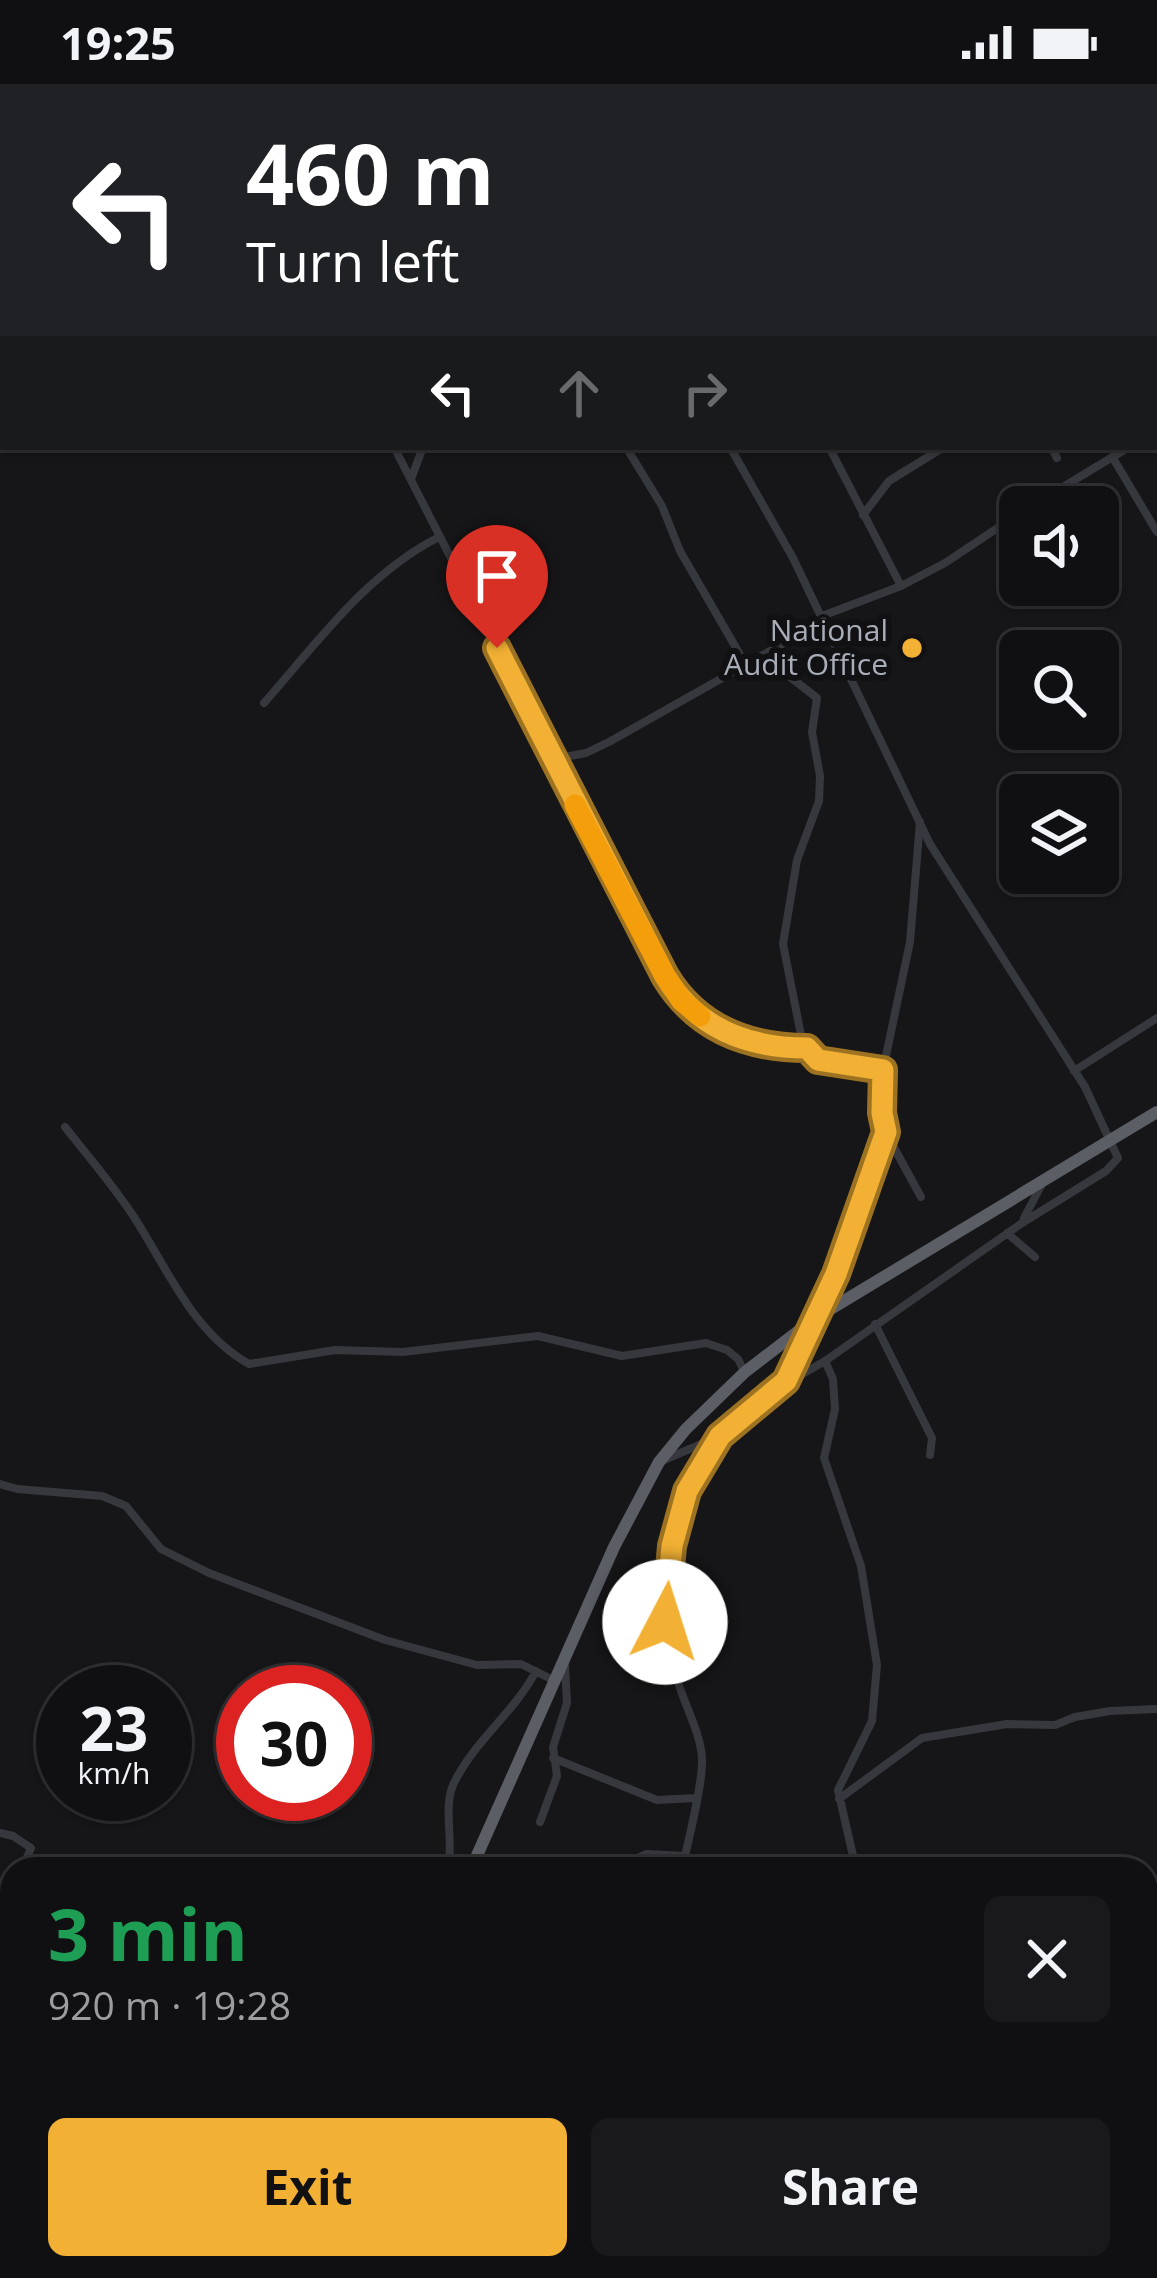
<!DOCTYPE html>
<html lang="en">
<head>
<meta charset="utf-8">
<style>
	body { margin:0; font-family:"Open Sans",sans-serif; background:#19191b; color:#f1f3f6; height:100vh; display:flex; flex-direction:column; font-size:45px; white-space:nowrap }
	* { box-sizing:border-box; margin:0 }
	p { font-size:39px; color:#9c9d9f }
	.icon { flex:none; width:66px; height:66px; fill:none; stroke:currentColor; stroke-width:2; stroke-linecap:round; stroke-linejoin:round }
	.map { position:relative; flex:1; overflow:hidden }
	.details { position:absolute; left:0px; top:1773px; width:1158px; height:423px; display:flex; flex-direction:column; background:#101012; border-radius:36px 36px 0 0; box-shadow:0 3px 9px #0004,0 0 0 3px #303032 }
	.details>* { flex:none }
	.guide { position:absolute; left:0px; top:0px; width:1158px; height:366px; box-shadow:0 3px 9px #0004,0 0 0 3px #303032; background:#202124; color:#fff; overflow:hidden }
	.tools { position:absolute; left:999px; top:402px; display:grid; gap:24px }
	.tools a { display:grid; place-items:center; width:120px; height:120px; border-radius:18px; background:#101012; box-shadow:0 3px 9px #0004,0 0 0 3px #303032; font-size:60px }
	.speed { position:absolute; left:36px; top:1581px; display:flex; gap:24px; font-size:60px; font-weight:700; text-align:center }
	.speed>* { display:grid; place-content:center; width:156px; height:156px; border-radius:50%; background:#101012; box-shadow:0 3px 9px #0004,0 0 0 3px #303032; line-height:1 }
	.speed small { font-size:30px; font-weight:400 }
	.speed .limit { border:18px solid #d22; background:#fff; color:#111 }
	.pin { position:absolute; display:grid; place-items:center; width:102px; height:102px; color:#fff; margin:-123px -51px; border-radius:50% 50% 50% 0; rotate:-45deg; box-shadow:0 0 12px #0007 }
	.pin .icon { rotate:45deg }
	.me { position:absolute; width:132px; margin:-66px; rotate:5deg; stroke-linejoin:round; filter:drop-shadow(0 0 9px #0008) }
	.turn { display:flex; align-items:center; gap:42px; height:252px; padding:0 48px; font-size:54px }
	.turn .icon { width:156px; height:156px; stroke-width:2.5 }
	.turn b { display:block; font-size:84px; line-height:102px }
	.lanes { display:flex; align-items:center; height:114px; padding:0 48px; background:#0003; justify-content:center; gap:60px; direction:ltr }
	.lanes .off { opacity:.35 }
	.round { display:grid; place-items:center; flex:none; width:126px; height:126px; border-radius:18px; background:#19191b }
	.head { display:flex; align-items:center; justify-content:space-between; height:204px; padding:0 48px }
	h1 { font-size:72px; font-weight:700; line-height:90px; color:#1e9e55 }
	.cta { display:flex; gap:24px; margin-top:auto; padding:24px 48px }
	.cta a { flex:1; height:138px; border-radius:18px; background:#f2b134; color:#111; font-size:48px; font-weight:700; line-height:138px; text-align:center }
	.cta a+a { background:#19191b; color:#f1f3f6 }
	.status { display:flex; justify-content:space-between; align-items:center; height:84px; padding:0 60px; background:#101012; direction:ltr }
	.status svg { height:33px; fill:currentColor }
	.map>svg:first-child { display:block }
</style>
</head>
<body>
<div class="status"><b>19:25</b><svg viewBox="0 0 49 12"><path d="M0 12V9h3v3zM5 12V6h3v6zM10 12V3h3v9zM15 12V0h3v12zM26 1h20v11H26zM47 4h2v5h-2z"/></svg></div>
<div class="map">
<svg width="1157" height="2194" viewBox="0 0 1157 2194">
	<rect width="100%" height="100%" fill="#161618"/>
	<g fill="none" stroke-linecap="round" stroke-linejoin="round">
		<!-- minor -->
		<path stroke="#37383d" stroke-width="8" d="M197,0L198,3
			M447,0L448,3
			M542,0L543,3
			M628,0L630,3
			M748,0L749,3
			M455,3L461,0
			M831,3L833,0
			M1155,125L1157,124
			M0,213L3,212
			M1155,345L1157,344
			M394,363L554,675L586,669L609,658L823,537
			M626,363L662,422L680,467L746,581
			M829,363L901,502
			M1051,363L1057,374
			M1113,374L1157,448
			M411,395L423,363
			M1030,423L1129,363
			M863,431L889,397L944,363
			M822,532L901,502L945,479L1020,429
			M763,572L817,614L812,648L820,692L819,717L797,776L783,860L801,951L818,976L883,986
			M264,619C317,559 366,490 439,453
			M554,675L665,892C697,944 748,965 807,964
			M920,738L910,858L883,986L882,1015L886,1049L921,1113
			M1074,987L1157,934
			M65,1043C88,1072 113,1101 134,1133C167,1184 193,1249 249,1280L335,1266L403,1268L538,1252L622,1272L706,1259L727,1266L738,1275L744,1287
			M1024,1134L1042,1100
			M1007,1149L1035,1173
			M875,1240L932,1354L930,1371
			M825,1277L833,1295L835,1325L824,1374L861,1482L877,1581L872,1637L838,1706L856,1785
			M786,1297L836,1190L885,1050
			M664,1376L720,1352L768,1310L825,1277L1022,1139L1106,1087L1118,1074L1085,1003L930,760L793,474L730,363
			M0,1400L17,1405L102,1412L126,1422L161,1465L209,1489L385,1556L477,1581L521,1580L553,1596
			M553,1674L657,1716L695,1714
			M839,1715L922,1654L1007,1640L1055,1641L1075,1633L1110,1627L1157,1625
			M540,1738L557,1692L553,1663L567,1619L565,1580
			M0,1749L13,1752L31,1764L22,1785
			M448,1785C454,1759 443,1725 453,1701C473,1658 514,1629 536,1587
			M615,1785L646,1770L685,1772
			M682,1785C688,1758 703,1700 702,1675C701,1649 684,1620 677,1595C654,1514 669,1424 718,1355
			M0,1823L12,1803
			M0,2090L12,2104
			M59,2184L63,2194
			M402,2184L410,2194
			M561,2184L563,2194
			M1019,2184L1027,2194
			M497,2194L499,2184"/>
		<!-- trunk -->
		<path stroke="#5b5e65" stroke-width="12" d="M471,1785L614,1463L659,1378L686,1345L745,1288L814,1235L1157,1028
			M178,2194L191,2184"/>
	</g>
	<g fill="none" stroke-linecap="round" stroke-linejoin="round">
		<!-- route casing -->
		<g stroke="#9d7322" stroke-width="30">
			<path id="route" d="M497,564L665,892C697,945 748,964 807,964L818,976L883,986L882,1029L886,1048L836,1190L786,1297L720,1352L687,1407L672,1462L665,1538"/>
		</g>
		<!-- route -->
		<use href="#route" stroke="#f2b134" stroke-width="21"/>
		<!-- slow -->
		<path stroke="#f59e0b" stroke-width="21" d="M575,721L665,892L682,917L700,932"/>
	</g>
	<!-- markers -->
	<circle fill="#f2b134" stroke="#111113" stroke-width="4.5" cx="912" cy="564" r="12"/>
	<g text-anchor="middle" stroke-width="12" stroke-linejoin="round" paint-order="stroke">
		<!-- poi labels -->
		<g font-size="30" fill="#a8adb8" stroke="#111113" text-anchor="end">
			<text x="888" y="557">National<tspan x="888" dy="34">Audit Office</tspan></text>
		</g>
	</g>
</svg>
<div class="tools">
<a><svg class="icon" aria-label="sound" viewBox="0 0 24 24"><path d="M4 9h4l5-4v14l-5-4H4zM17 9q2 3 0 6"/></svg></a>
<a><svg class="icon" aria-label="search" viewBox="0 0 24 24"><circle cx="10" cy="10" r="6"/><path d="M15 15l6 6"/></svg></a>
<a><svg class="icon" aria-label="layers" viewBox="0 0 24 24"><path d="M12 4l9 5-9 5-9-5zM3 14l9 5 9-5"/></svg></a>
</div>
<div class="speed"><div>23<small>km/h</small></div><div class="limit">30</div></div>
<div class="pin" style="left:497px;top:564px;background:#d93025"><svg class="icon" aria-label="arrive" viewBox="0 0 24 24"><path d="M6 21V4h12l-3 4 3 4H6"/></svg></div>
<svg class="me" style="left:665px;top:1538px" viewBox="-20 -20 40 40"><circle r="19" fill="#fff"/><path d="M0-13L10 11 0 6-10 11z" fill="#f2b134"/></svg>
<div class="guide">
<div class="turn"><svg class="icon" aria-label="left" viewBox="0 0 24 24"><path d="M17 20v-9H6M10 6l-5 5 5 5"/></svg><div><b>460 m</b>Turn left</div></div>
<div class="lanes"><svg class="icon" aria-label="left" viewBox="0 0 24 24"><path d="M17 20v-9H6M10 6l-5 5 5 5"/></svg><svg class="icon off" aria-label="ahead" viewBox="0 0 24 24"><path d="M12 20V5M6 11l6-6 6 6"/></svg><svg class="icon off" aria-label="right" viewBox="0 0 24 24"><path d="M7 20v-9h11M14 6l5 5-5 5"/></svg></div>
</div>
<section class="details">
<div class="head"><div><h1>3 min</h1><p>920 m · 19:28</p></div><a class="round"><svg class="icon" aria-label="close" viewBox="0 0 24 24"><path d="M6 6l12 12M18 6L6 18"/></svg></a></div>
<div class="cta"><a>Exit</a><a>Share</a></div>
</section>
</div>
</body>
</html>
